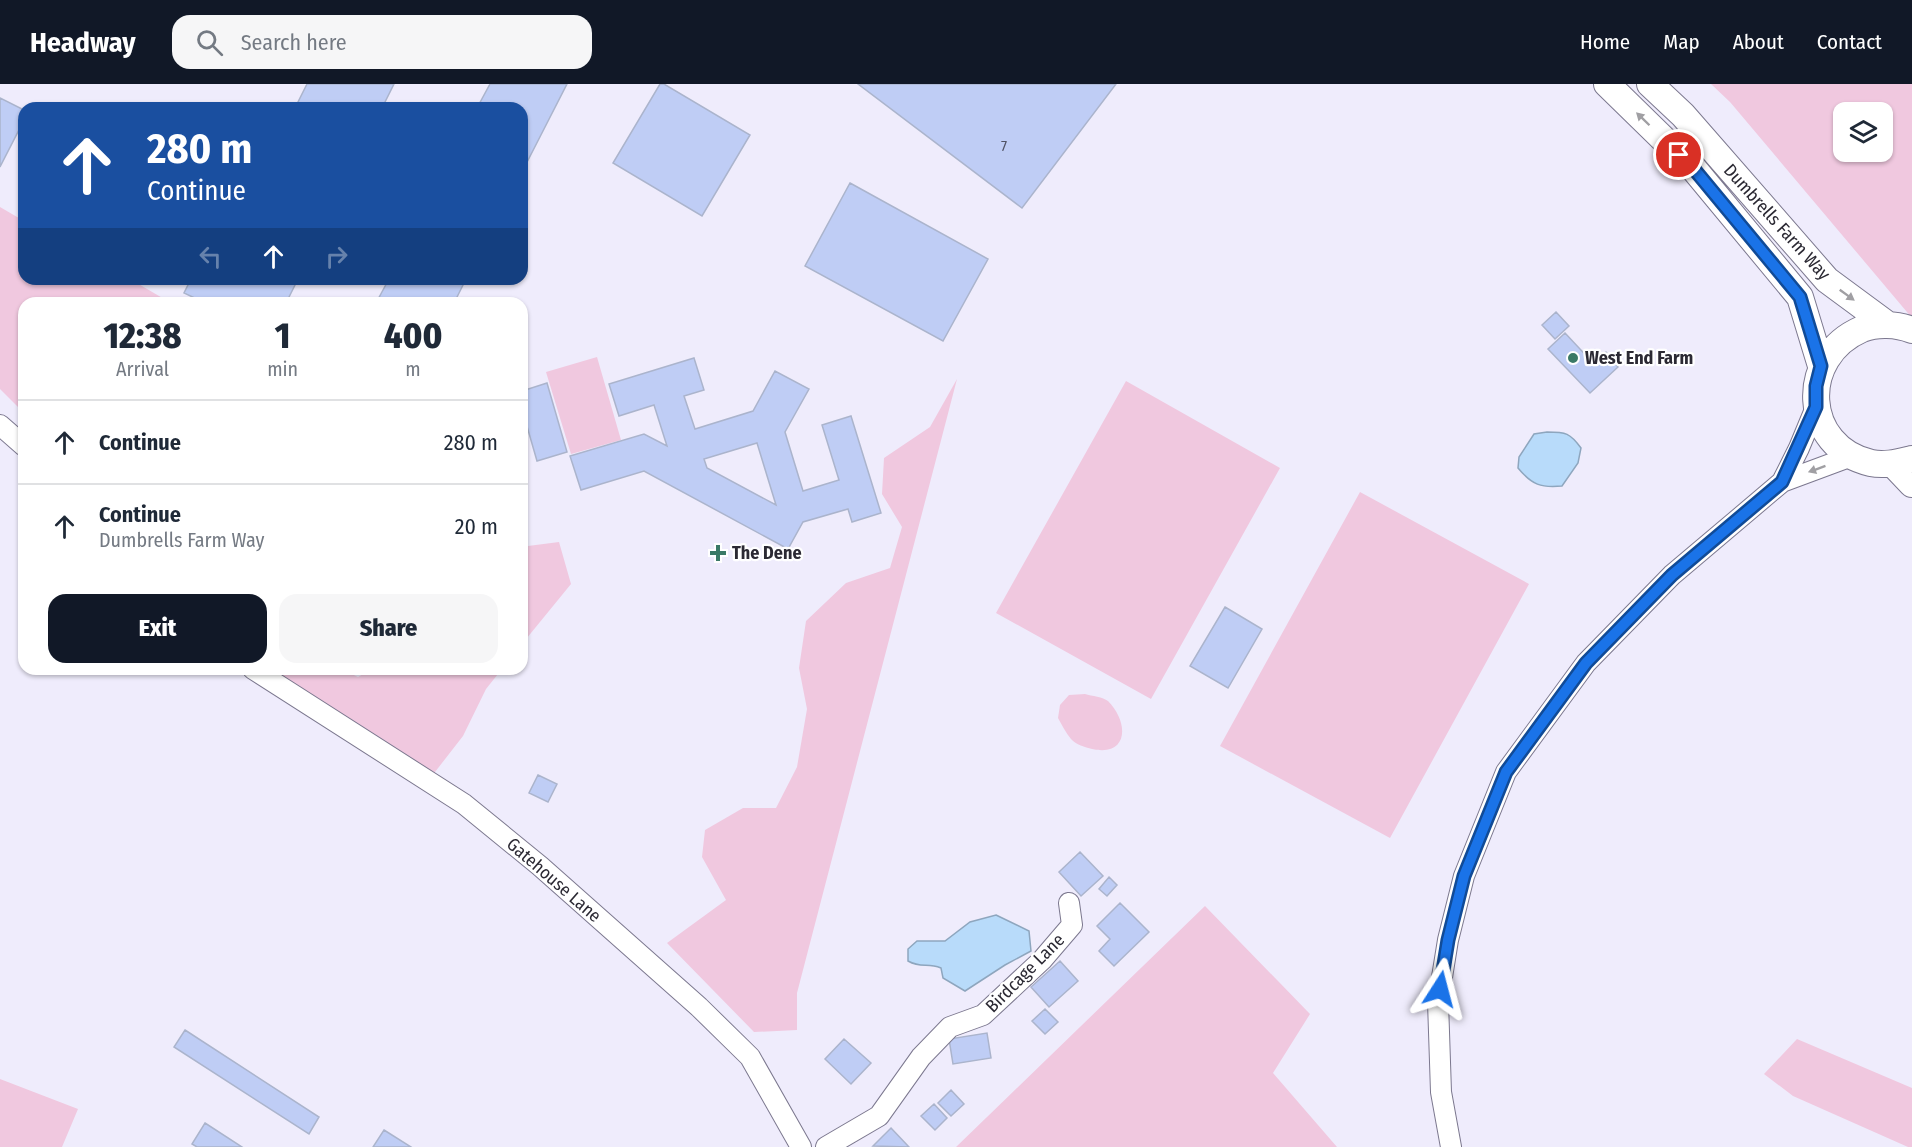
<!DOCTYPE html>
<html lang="en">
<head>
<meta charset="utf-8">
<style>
	body { margin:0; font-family:"Fira Sans Condensed",sans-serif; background:#f6f6f7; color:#1f2937; height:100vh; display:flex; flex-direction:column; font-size:22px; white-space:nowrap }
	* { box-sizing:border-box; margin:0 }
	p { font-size:20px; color:#747a83 }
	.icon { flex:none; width:33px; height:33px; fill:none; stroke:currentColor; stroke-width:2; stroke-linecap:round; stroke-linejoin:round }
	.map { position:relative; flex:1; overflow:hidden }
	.sheet { position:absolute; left:18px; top:213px; width:510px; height:378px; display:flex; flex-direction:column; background:#fff; border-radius:18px; box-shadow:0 2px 4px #0004 }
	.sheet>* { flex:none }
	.banner { position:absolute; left:18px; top:18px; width:510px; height:183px; border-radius:18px; box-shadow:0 2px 4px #0004; background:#1a4fa0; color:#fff; overflow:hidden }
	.fabs { position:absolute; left:1833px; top:18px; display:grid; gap:12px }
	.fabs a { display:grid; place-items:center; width:60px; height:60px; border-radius:12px; background:#fff; box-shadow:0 2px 4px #0004; font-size:30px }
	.pin { position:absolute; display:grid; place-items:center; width:51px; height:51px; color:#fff; margin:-26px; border:3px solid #fff; border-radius:50%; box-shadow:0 2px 6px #0007 }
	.me { position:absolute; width:66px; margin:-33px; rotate:9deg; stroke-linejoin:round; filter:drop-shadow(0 0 4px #0008) }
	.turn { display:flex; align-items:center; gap:21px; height:126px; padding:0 30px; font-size:27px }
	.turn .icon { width:78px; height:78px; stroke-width:2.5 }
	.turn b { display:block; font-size:42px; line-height:51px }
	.lanes { display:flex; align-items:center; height:57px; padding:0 30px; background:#0003; justify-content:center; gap:30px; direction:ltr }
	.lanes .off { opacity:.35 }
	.eta { display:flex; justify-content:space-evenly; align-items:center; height:102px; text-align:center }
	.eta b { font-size:36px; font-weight:800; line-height:42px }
	.primary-button { display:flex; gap:12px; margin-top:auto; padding:12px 30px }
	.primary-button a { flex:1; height:69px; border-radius:18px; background:#111827; color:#fff; font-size:24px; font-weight:800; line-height:69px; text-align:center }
	.primary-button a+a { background:#f6f6f7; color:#1f2937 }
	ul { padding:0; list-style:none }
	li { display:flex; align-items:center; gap:18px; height:84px; padding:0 30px; border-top:2px solid #e0e1e3 }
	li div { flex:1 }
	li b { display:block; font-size:22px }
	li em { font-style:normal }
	header { display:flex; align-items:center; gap:36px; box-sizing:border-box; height:84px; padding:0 30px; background:#111827; color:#fff }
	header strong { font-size:28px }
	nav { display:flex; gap:33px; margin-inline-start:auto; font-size:21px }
	.search { width:420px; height:54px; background:#f6f6f7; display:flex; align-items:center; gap:15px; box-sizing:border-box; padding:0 21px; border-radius:18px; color:#747a83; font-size:22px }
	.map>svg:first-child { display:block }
</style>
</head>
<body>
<header>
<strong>Headway</strong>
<div class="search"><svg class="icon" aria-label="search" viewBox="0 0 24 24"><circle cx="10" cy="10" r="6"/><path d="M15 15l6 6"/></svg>Search here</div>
<nav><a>Home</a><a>Map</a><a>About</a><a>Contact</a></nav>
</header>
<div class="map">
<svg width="1912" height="1063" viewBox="0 0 1912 1063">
	<rect width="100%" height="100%" fill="#efecfc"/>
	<!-- green -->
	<path fill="#f0c8df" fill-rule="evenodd" d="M1711,0H1912V234L1730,18ZM1844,28H1882V68H1844Z
		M0,123L24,137V195H130L171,219H24V329L0,305Z
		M597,273L621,356L571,370L546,288Z
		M957,295L797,909V946L754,948L667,859L726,816L702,773L705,746L743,724H776L797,683L807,625L799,584L806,537L846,499L890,484L902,443L882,410L884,374L930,343Z
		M1126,297L1280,384L1151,615L996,529Z
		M1360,408L1529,500L1390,754L1220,662Z
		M559,458L571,500L522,560V468L528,462Z
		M253,585H341L358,593L372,585H502L486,605L463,652L428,697Z
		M1085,610C1092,612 1103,613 1108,617C1129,638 1129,673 1092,665C1085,663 1076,661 1071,655C1066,649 1062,641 1058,634L1060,621L1069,611Z
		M1205,822L1310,930L1273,989L1337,1063H956Z
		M1797,955L1912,1004V1063H1908L1793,1012L1764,990Z
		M0,995L78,1025L62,1063H0Z"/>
	<!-- water -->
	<path fill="#b8dbfa" stroke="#8ea6be" stroke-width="1.5" d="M1547,348C1566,348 1570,349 1581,364L1578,379L1562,402C1541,404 1532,401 1518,384L1519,373L1534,350Z
		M996,831L1029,847L1031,867L1005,881L965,907L943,894L941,884C927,878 922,885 908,877V865L917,857H945L970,838Z"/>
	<!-- building -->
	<path fill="#bfcdf5" stroke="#abb4cc" stroke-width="1.5" fill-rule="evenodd" d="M307,0H394L382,24H295Z
		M490,0H567L522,88V24H477Z
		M660,0H664L750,51L702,132L613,79Z
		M858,0H1116L1022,124Z
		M0,14L24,26V36L0,83Z
		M850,99L988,175L943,257L805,182Z
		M191,195H298L286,219H205L184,209Z
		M389,195H466L454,219H376Z
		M1556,228L1569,242L1555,255L1542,241Z
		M1565,249L1594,280L1606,268L1618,283L1590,309L1548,265Z
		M694,274L704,306L684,312L695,345L753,327L775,287L809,305L785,348L803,407L839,396L822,341L851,332L881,429L852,438L848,425L803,438L788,465L644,387L581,406L570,372L644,350L667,362L654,321L619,332L609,300ZM757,359L776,421L707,384L704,375Z
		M547,299L567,368L537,377L522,325V307Z
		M1225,523L1262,545L1228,604L1190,582Z
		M538,691L557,700L548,718L529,709Z
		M1080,768L1103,792L1081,812L1059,788Z
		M1109,793L1117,801L1107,812L1099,805Z
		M1120,819L1149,848L1114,882L1099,867L1110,855L1097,842Z
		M1060,877L1078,897L1049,923L1031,903Z
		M1045,925L1058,938L1045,950L1032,937Z
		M185,946L319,1033L309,1050L174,963Z
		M987,949L991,974L953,980L949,955Z
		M844,955L871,979L851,1000L825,975Z
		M951,1006L964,1020L951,1032L938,1019Z
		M934,1020L947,1034L935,1046L921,1032Z
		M205,1039L242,1063H197L192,1060Z
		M891,1044L909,1063L873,1062Z
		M384,1046L411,1063H373Z"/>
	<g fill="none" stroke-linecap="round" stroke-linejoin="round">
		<!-- minor casing -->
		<g stroke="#7c788f" stroke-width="22">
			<path id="minor" d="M0,341L24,362
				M1782,398L1799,364L1816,323
				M253,585L464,720L540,782L699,923L750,973L801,1063
				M826,1063L879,1032L921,973L950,943L983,931L1042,876L1072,841L1069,819
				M1451,1063L1441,1008L1438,918L1448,856L1464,792L1506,688L1586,579L1672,491L1782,398L1852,372"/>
		</g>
		<!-- major casing -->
		<g stroke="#7c788f" stroke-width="28">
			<path id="major" d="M1607,0L1694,85L1800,213L1821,282
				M1650,0L1683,31L1827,196L1888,241
				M1912,246C1897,240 1877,239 1862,245C1797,273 1802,363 1871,379C1885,382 1899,378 1912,375
				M1893,380L1912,400"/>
		</g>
		<!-- minor -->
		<use href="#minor" stroke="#fff" stroke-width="20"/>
		<!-- major -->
		<use href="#major" stroke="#fff" stroke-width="26"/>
	</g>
	<!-- one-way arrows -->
	<defs><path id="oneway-solid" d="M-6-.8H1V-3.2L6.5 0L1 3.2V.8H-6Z" transform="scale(1.5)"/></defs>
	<g fill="#a09fa3">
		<use href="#oneway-solid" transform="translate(1643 35) rotate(-136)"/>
		<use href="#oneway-solid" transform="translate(1847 211) rotate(36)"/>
		<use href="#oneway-solid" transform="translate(1817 385) rotate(160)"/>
	</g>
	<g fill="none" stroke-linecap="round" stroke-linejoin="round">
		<!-- route casing -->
		<g stroke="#114b97" stroke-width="15">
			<path id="route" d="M1440,905L1448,856L1464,792L1506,688L1586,579L1672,491L1782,398L1816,323V302L1821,282L1800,213L1694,85L1679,71"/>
		</g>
		<!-- route -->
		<use href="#route" stroke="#1a73e8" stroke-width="10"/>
	</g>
	<!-- markers -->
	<g fill="#3a7966" stroke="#fff" stroke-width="2">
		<circle cx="1573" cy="274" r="6"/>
		<path d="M715 460h6v6h6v6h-6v6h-6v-6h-6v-6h6z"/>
	</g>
	<g text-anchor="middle" stroke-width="4.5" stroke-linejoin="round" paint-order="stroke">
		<!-- number labels -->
		<g font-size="15" fill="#505264">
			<text x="1004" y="67">7</text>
		</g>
		<!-- street labels -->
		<g font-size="18" fill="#2b2933" stroke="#fff">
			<text transform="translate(1777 138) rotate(48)" y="6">Dumbrells Farm Way</text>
			<text transform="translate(554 796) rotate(41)" y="6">Gatehouse Lane</text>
			<text transform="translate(1025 889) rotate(-45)" y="6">Birdcage Lane</text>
		</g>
		<!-- poi labels -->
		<g font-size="18" font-weight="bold" fill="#2b2933" stroke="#fff" text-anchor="start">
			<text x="1585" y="280">West End Farm</text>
			<text x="732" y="475">The Dene</text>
		</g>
	</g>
</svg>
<div class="fabs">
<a><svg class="icon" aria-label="layers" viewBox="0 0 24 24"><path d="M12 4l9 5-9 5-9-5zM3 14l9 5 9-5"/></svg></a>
</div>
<div class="pin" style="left:1679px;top:71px;background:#d93025"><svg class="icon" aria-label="arrive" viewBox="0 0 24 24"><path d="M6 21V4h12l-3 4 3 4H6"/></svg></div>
<svg class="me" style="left:1440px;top:905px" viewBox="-20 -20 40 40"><path d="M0-17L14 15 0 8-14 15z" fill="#1a73e8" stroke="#fff" stroke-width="4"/></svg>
<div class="banner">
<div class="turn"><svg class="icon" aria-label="ahead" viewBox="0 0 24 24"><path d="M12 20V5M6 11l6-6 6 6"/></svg><div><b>280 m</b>Continue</div></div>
<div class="lanes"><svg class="icon off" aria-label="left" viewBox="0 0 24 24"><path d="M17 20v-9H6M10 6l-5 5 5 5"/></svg><svg class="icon" aria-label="ahead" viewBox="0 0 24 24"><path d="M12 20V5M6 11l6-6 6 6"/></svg><svg class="icon off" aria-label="right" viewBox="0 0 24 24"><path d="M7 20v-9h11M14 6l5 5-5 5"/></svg></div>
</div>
<section class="sheet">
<div class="eta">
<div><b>12:38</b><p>Arrival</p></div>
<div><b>1</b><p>min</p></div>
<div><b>400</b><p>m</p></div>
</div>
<ul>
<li><svg class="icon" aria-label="ahead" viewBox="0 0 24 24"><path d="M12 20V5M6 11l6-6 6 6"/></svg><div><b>Continue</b></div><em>280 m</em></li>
<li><svg class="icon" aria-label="ahead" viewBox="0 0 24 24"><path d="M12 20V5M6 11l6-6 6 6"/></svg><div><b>Continue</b><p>Dumbrells Farm Way</p></div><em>20 m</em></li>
</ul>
<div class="primary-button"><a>Exit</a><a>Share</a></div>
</section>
</div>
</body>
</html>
